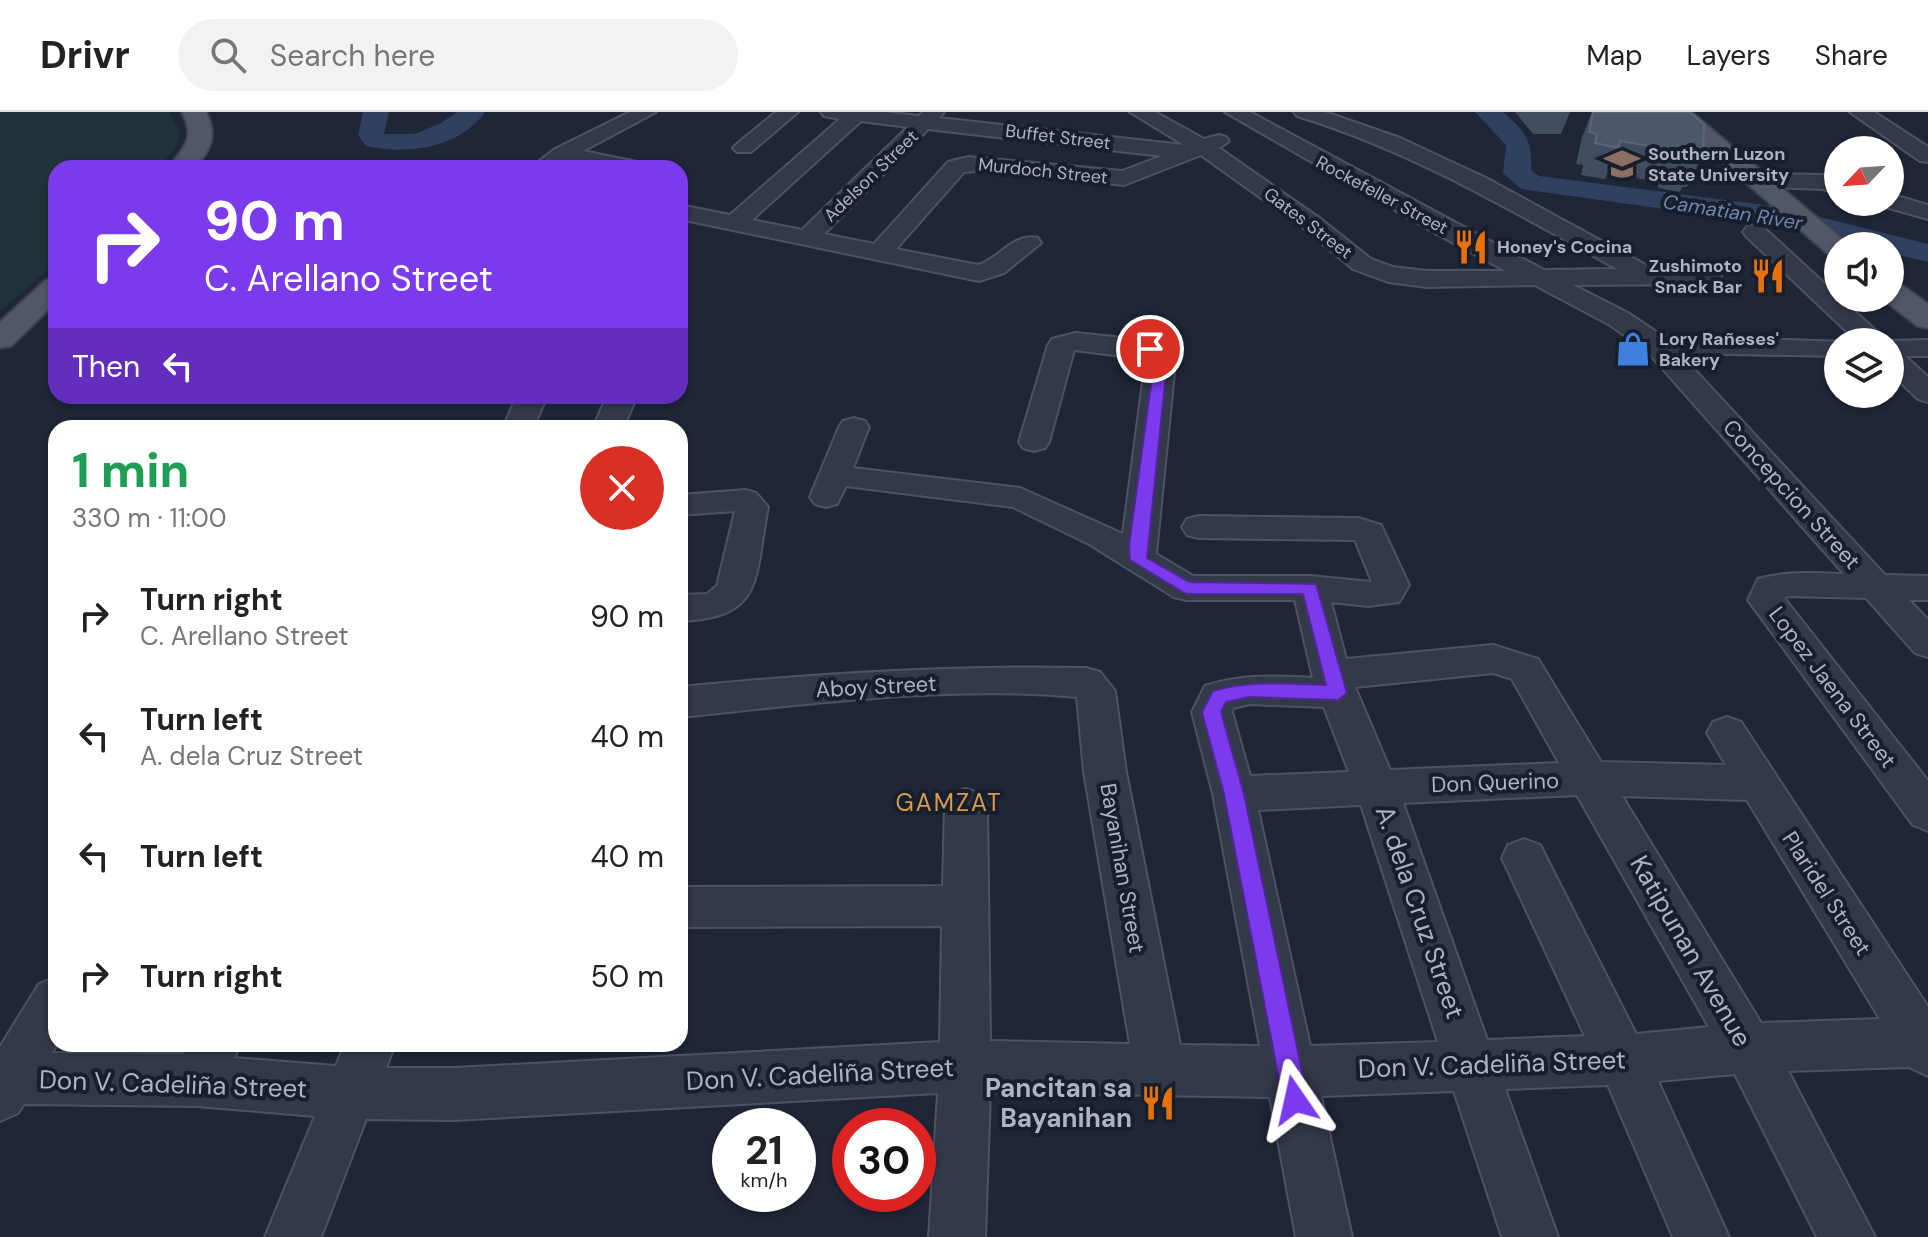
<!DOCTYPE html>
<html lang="en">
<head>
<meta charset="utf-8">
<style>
	body { margin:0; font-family:"DM Sans",sans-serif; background:#f2f2f2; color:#222; height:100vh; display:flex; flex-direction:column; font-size:30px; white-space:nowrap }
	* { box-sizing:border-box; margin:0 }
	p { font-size:26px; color:#767676 }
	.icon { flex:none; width:44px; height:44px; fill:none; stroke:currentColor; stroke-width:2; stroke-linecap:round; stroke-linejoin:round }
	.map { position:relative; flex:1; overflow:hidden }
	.sheet { position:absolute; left:48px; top:308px; width:640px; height:632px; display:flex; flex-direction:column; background:#fff; border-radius:24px; box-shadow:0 2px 6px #0004 }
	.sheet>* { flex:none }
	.top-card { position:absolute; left:48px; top:48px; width:640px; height:244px; border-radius:24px; box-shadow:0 2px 6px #0004; background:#7c3aed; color:#fff; overflow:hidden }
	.needle { width:52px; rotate:245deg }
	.controls { position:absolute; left:1824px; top:24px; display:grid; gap:16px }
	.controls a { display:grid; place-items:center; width:80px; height:80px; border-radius:50%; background:#fff; box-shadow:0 2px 6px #0004; font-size:40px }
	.speed { position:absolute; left:712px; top:996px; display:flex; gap:16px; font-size:40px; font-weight:700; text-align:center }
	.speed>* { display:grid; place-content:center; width:104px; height:104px; border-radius:50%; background:#fff; box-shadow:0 2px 6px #0004; line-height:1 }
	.speed small { font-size:20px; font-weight:400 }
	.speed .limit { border:12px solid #d22; background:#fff; color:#111 }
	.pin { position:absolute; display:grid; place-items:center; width:68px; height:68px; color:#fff; margin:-34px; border:4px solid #fff; border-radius:50%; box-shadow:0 2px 8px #0007 }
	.me { position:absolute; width:88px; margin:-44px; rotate:349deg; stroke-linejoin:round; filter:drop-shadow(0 0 6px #0008) }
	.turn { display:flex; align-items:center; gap:28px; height:168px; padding:0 24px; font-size:36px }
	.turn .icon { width:104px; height:104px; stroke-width:2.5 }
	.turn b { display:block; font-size:56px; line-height:68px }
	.then { display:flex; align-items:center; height:76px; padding:0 24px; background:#0003; gap:16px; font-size:30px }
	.round { display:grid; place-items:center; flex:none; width:84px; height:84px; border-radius:42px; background:#f2f2f2 }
	.summary { display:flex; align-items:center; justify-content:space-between; height:136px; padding:0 24px }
	h1 { font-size:48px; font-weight:800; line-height:60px; color:#1e9e55 }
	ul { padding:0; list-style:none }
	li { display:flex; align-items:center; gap:24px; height:120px; padding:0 24px }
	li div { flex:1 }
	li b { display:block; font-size:30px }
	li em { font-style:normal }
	header { display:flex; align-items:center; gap:48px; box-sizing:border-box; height:112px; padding:0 40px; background:#fff; border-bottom:2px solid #e0e0e0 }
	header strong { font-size:38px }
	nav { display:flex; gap:44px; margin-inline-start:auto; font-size:28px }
	.search { width:560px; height:72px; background:#f2f2f2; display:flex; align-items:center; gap:20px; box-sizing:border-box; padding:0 28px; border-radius:44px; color:#767676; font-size:30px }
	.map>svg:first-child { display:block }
</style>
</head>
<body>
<header>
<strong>Drivr</strong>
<div class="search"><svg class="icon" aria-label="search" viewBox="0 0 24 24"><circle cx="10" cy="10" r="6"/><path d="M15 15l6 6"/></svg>Search here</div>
<nav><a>Map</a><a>Layers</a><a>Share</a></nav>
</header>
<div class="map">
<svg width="1928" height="1125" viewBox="0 0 1928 1125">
	<rect width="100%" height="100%" fill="#1e2637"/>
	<!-- green -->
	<path fill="#203338" d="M0,0H169L180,20L176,35L159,56H56V151L0,199Z"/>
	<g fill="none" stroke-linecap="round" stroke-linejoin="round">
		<!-- river -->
		<path fill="#304060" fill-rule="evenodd" d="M363,0H389L384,22H415L441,11L457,0H485C459,37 406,43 366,34L358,23Z
			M1475,0H1503C1526,20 1532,28 1531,58L1539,64L1780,95L1928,132V150L1890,141V134H1864L1780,113L1521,77L1503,61L1506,33Z"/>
		<!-- minor casing -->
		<g stroke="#4c5363" stroke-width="4">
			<path id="minor" d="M630,0H656L583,39L642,51L645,56H603L566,48L555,56H530L555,37Z
				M776,0H798L751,40H737L733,36L737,32Z
				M821,0H884L919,4L923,0H944L939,6L1184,33L1130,0H1155L1204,27L1219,23L1226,25L1229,29L1219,36L1322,108L1371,147L1393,155L1427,159H1506L1435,121L1225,0H1250L1544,158L1617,157C1512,99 1412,39 1297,4L1294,0H1325L1400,26L1486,66L1653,157L1717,159L1721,164L1717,169L1708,172L1573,173L1628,201L1662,224L1847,230H1838V244L1679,241L1885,463L1928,464V488H1909L1928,508V545L1915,541L1866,486L1787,484L1784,486L1928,669V719L1913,713L1748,488L1758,467C1787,459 1814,461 1844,462L1646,238L1610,213L1535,173L1427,175L1388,170L1353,157L1306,118L1201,43L1124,73L986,58L964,60L896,137L978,153C999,147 1014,120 1038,126L1041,131L1004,161L979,169L680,107V93L730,103L840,7L824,4ZM861,9L908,15L802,118L752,108ZM928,17L1162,44L1122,59L968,45L948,50L874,132L824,122Z
				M1850,0H1874L1928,35V50L1920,49Z
				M1758,62L1825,63L1838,67V81L1823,77L1750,74L1747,69Z
				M1890,82L1928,93V107L1882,94L1879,90H1890Z
				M1755,113L1763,115L1887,229L1928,228V244H1905L1928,265V290L1918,287L1890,260V230H1858L1747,125L1743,120L1747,115Z
				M1076,221L1150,229C1164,232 1171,237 1175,251L1156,442L1193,464H1310L1372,470L1355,428L1199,426L1187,423L1182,415L1187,407L1199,404L1358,406L1381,413L1409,473L1399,490L1368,494L1331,490L1346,547L1493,533L1538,547L1601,650L1726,653L1707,621L1713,610L1727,605L1741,610L1928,895V964L1909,955L1788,959L1875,1125H1817L1735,962L1658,969L1729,1125H1673L1608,973L1505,977L1558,1125H1502L1454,979L1321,984L1352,1125H1296L1270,985L990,980L985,1125H929L938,981L455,1008L366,1007L321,1125H265L315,1004L197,994L24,992L18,1001L0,1009V935L39,872L56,865L57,932L52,941L183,942L188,932H240L234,946L336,954L345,932H395L386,956H455L940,930L942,814L680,815V775L943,774L945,694L951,682L966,677L981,682L987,694L990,929L1130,932L1084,660L1077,585C949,573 808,592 680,605V575C816,562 950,553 1086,556L1100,560L1115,579L1126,660L1180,933L1260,934L1213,682L1192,600L1205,574C1241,562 1276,564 1313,566L1295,488H1186L1174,485L1089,432L1013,395L846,374L837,392L826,395L815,392L810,385L839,315L843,309L854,306L865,309L869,315L853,356L1020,376L1123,422L1146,247L1074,238L1049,330L1045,336L1034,339L1023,336L1019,330L1048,233L1052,227ZM1493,561L1512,567L1559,651L1390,658L1355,575ZM1250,592L1324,595L1349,660L1250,664L1232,600L1233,596ZM1577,683L1709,915L1636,922L1540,733L1524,727L1508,733L1502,746L1585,924L1487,928L1403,691ZM1622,684L1747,688L1880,907L1761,911ZM1361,693L1438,930L1310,934L1258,698Z
				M517,284H547L533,316H503Z
				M607,284H637L623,316H593Z
				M745,378L756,381L768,395C754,465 766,506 680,509V483L707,482L717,474L735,399L680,403V383Z"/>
		</g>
		<!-- major casing -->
		<g stroke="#3b4251" stroke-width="4">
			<path id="major" d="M182,0H206C218,24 211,37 195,56H168C184,35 196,27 182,0Z
				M1665,0H1691L1851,134H1838V144L1828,142Z
				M56,165V190L11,234L0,236V210L46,168Z
				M1890,169L1900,172L1928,192V216L1917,214L1882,186H1890Z"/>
		</g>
		<!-- minor -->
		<use href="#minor" fill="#323948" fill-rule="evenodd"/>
		<!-- major -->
		<use href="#major" fill="#4f5768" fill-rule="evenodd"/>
	</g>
	<!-- wall -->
	<path fill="#424c60" d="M1515,0H1570L1561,22H1533Z
		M1592,0H1690L1703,43L1687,75H1682L1680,80L1658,76L1659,70L1608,61L1605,67L1581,63L1583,53L1576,52L1582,25Z"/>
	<!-- building -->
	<path fill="#4d576b" stroke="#5c6579" stroke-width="2" d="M1593,0H1690L1704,12L1703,43L1696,42V48L1674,44V38L1620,29L1619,36L1595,31L1597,22L1589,20Z"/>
	<!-- route -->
	<path fill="#7c3aed" stroke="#51269a" stroke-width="2" d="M1145,234C1157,231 1165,241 1167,251L1147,446L1189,470L1316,472L1347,581L1338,588L1250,585L1226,590L1221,600L1244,682L1308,988L1304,997L1295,1000L1286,997L1283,988L1224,682L1202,600L1213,579C1250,568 1288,572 1326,573L1303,482H1186L1130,448L1129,434L1154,251L1153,245L1143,237Z"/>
	<!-- icons -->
	<defs>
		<g id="university-bare" transform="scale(2.76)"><path d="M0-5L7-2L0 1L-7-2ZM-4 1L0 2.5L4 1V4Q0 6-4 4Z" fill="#8d6e63" stroke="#171e2c" stroke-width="2.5" paint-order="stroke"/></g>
		<g id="restaurant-bare" transform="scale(2.76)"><path d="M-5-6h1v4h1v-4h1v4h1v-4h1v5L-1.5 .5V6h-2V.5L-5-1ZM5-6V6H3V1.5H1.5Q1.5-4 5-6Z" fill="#e8710a" stroke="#171e2c" stroke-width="2.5" paint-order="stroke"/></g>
		<g id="shop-bare" transform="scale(2.76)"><path d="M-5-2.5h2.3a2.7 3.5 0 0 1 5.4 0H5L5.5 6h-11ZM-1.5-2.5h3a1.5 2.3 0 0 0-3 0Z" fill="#3f7fe0" stroke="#171e2c" stroke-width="2.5" paint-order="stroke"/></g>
	</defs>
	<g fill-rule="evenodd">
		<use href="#university-bare" x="1622" y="52"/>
		<use href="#restaurant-bare" x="1471" y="135"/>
		<use href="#restaurant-bare" x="1768" y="164"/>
		<use href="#shop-bare" x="1633" y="237"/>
		<use href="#restaurant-bare" x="1158" y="991"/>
	</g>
	<g text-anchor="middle" stroke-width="8" stroke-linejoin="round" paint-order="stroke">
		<!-- far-street labels -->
		<g font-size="18" fill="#abb3c5" stroke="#171e2c">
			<text transform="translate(1058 25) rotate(7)" y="6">Buffet Street</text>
			<text transform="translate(1043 59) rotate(6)" y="6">Murdoch Street</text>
			<text transform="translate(871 64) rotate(-44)" y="6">Adelson Street</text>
			<text transform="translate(1382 83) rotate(28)" y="6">Rockefeller Street</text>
			<text transform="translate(1308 111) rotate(37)" y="6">Gates Street</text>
		</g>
		<!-- far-poi labels -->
		<g font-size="18" font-weight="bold" fill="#abb3c5" stroke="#171e2c" text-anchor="start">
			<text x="1648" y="48">Southern Luzon<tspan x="1648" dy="21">State University</tspan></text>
			<text x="1497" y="141">Honey's Cocina</text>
			<text x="1742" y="160" text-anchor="end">Zushimoto<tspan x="1742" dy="21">Snack Bar</tspan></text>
			<text x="1659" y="233">Lory Rañeses'<tspan x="1659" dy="21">Bakery</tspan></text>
		</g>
		<!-- far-water labels -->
		<g font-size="20" font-style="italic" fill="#7286b0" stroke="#171e2c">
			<text transform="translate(1733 100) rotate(9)" y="7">Camatian River</text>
		</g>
		<!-- street labels -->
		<g font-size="22" fill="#abb3c5" stroke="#171e2c">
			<text transform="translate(1792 382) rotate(48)" y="8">Concepcion Street</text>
			<text transform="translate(876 574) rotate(-3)" y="8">Aboy Street</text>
			<text transform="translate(1833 575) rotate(53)" y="8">Lopez Jaena Street</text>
			<text transform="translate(1495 670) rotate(-2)" y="8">Don Querino</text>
			<text transform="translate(1123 756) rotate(80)" y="8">Bayanihan Street</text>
			<text transform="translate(1827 781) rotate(57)" y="8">Plaridel Street</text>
		</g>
		<!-- neighbourhood labels -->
		<g font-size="24" letter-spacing="2" fill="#d99a53" stroke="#171e2c">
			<text x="949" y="699">GAMZAT</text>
		</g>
		<!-- near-street labels -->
		<g font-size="26" fill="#abb3c5" stroke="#171e2c">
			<text transform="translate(1420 800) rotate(71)" y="9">A. dela Cruz Street</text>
			<text transform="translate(1691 839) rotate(60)" y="9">Katipunan Avenue</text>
			<text transform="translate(1492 952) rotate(-2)" y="9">Don V. Cadeliña Street</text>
			<text transform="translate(820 962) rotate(-3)" y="9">Don V. Cadeliña Street</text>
			<text transform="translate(173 972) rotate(2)" y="9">Don V. Cadeliña Street</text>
		</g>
		<!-- near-poi labels -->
		<g font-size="26" font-weight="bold" fill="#abb3c5" stroke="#171e2c" text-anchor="end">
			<text x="1132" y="985">Pancitan sa<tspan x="1132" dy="30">Bayanihan</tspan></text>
		</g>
	</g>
</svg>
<div class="controls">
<a><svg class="needle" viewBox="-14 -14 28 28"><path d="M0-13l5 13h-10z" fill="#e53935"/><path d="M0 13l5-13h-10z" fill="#767676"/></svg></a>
<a><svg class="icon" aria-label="sound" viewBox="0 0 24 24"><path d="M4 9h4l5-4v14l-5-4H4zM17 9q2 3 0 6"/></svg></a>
<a><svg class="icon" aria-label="layers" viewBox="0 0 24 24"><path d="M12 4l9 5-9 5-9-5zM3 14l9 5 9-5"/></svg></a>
</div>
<div class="speed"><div>21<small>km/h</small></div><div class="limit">30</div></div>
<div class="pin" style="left:1150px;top:237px;background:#d93025"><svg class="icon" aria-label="arrive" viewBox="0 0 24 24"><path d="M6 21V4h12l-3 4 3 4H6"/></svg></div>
<svg class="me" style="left:1295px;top:988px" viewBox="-20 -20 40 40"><path d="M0-17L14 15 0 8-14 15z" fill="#7c3aed" stroke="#fff" stroke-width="4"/></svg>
<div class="top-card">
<div class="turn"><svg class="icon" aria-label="right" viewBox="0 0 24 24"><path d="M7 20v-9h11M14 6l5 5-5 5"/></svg><div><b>90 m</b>C. Arellano Street</div></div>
<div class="then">Then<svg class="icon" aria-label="left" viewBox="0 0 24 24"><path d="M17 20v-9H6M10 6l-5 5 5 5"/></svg></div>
</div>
<section class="sheet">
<div class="summary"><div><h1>1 min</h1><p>330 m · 11:00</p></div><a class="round" style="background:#d93025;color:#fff"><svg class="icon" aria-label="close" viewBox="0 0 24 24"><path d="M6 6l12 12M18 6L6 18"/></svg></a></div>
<ul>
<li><svg class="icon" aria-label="right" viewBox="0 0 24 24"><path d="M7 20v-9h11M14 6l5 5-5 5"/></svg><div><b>Turn right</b><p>C. Arellano Street</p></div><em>90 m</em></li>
<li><svg class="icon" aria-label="left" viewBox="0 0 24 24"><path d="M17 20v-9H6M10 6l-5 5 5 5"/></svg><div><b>Turn left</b><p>A. dela Cruz Street</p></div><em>40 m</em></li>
<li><svg class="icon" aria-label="left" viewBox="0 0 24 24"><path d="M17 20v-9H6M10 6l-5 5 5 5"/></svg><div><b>Turn left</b></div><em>40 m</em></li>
<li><svg class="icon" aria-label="right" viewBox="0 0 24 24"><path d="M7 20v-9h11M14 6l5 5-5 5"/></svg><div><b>Turn right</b></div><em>50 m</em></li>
</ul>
</section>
</div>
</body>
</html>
